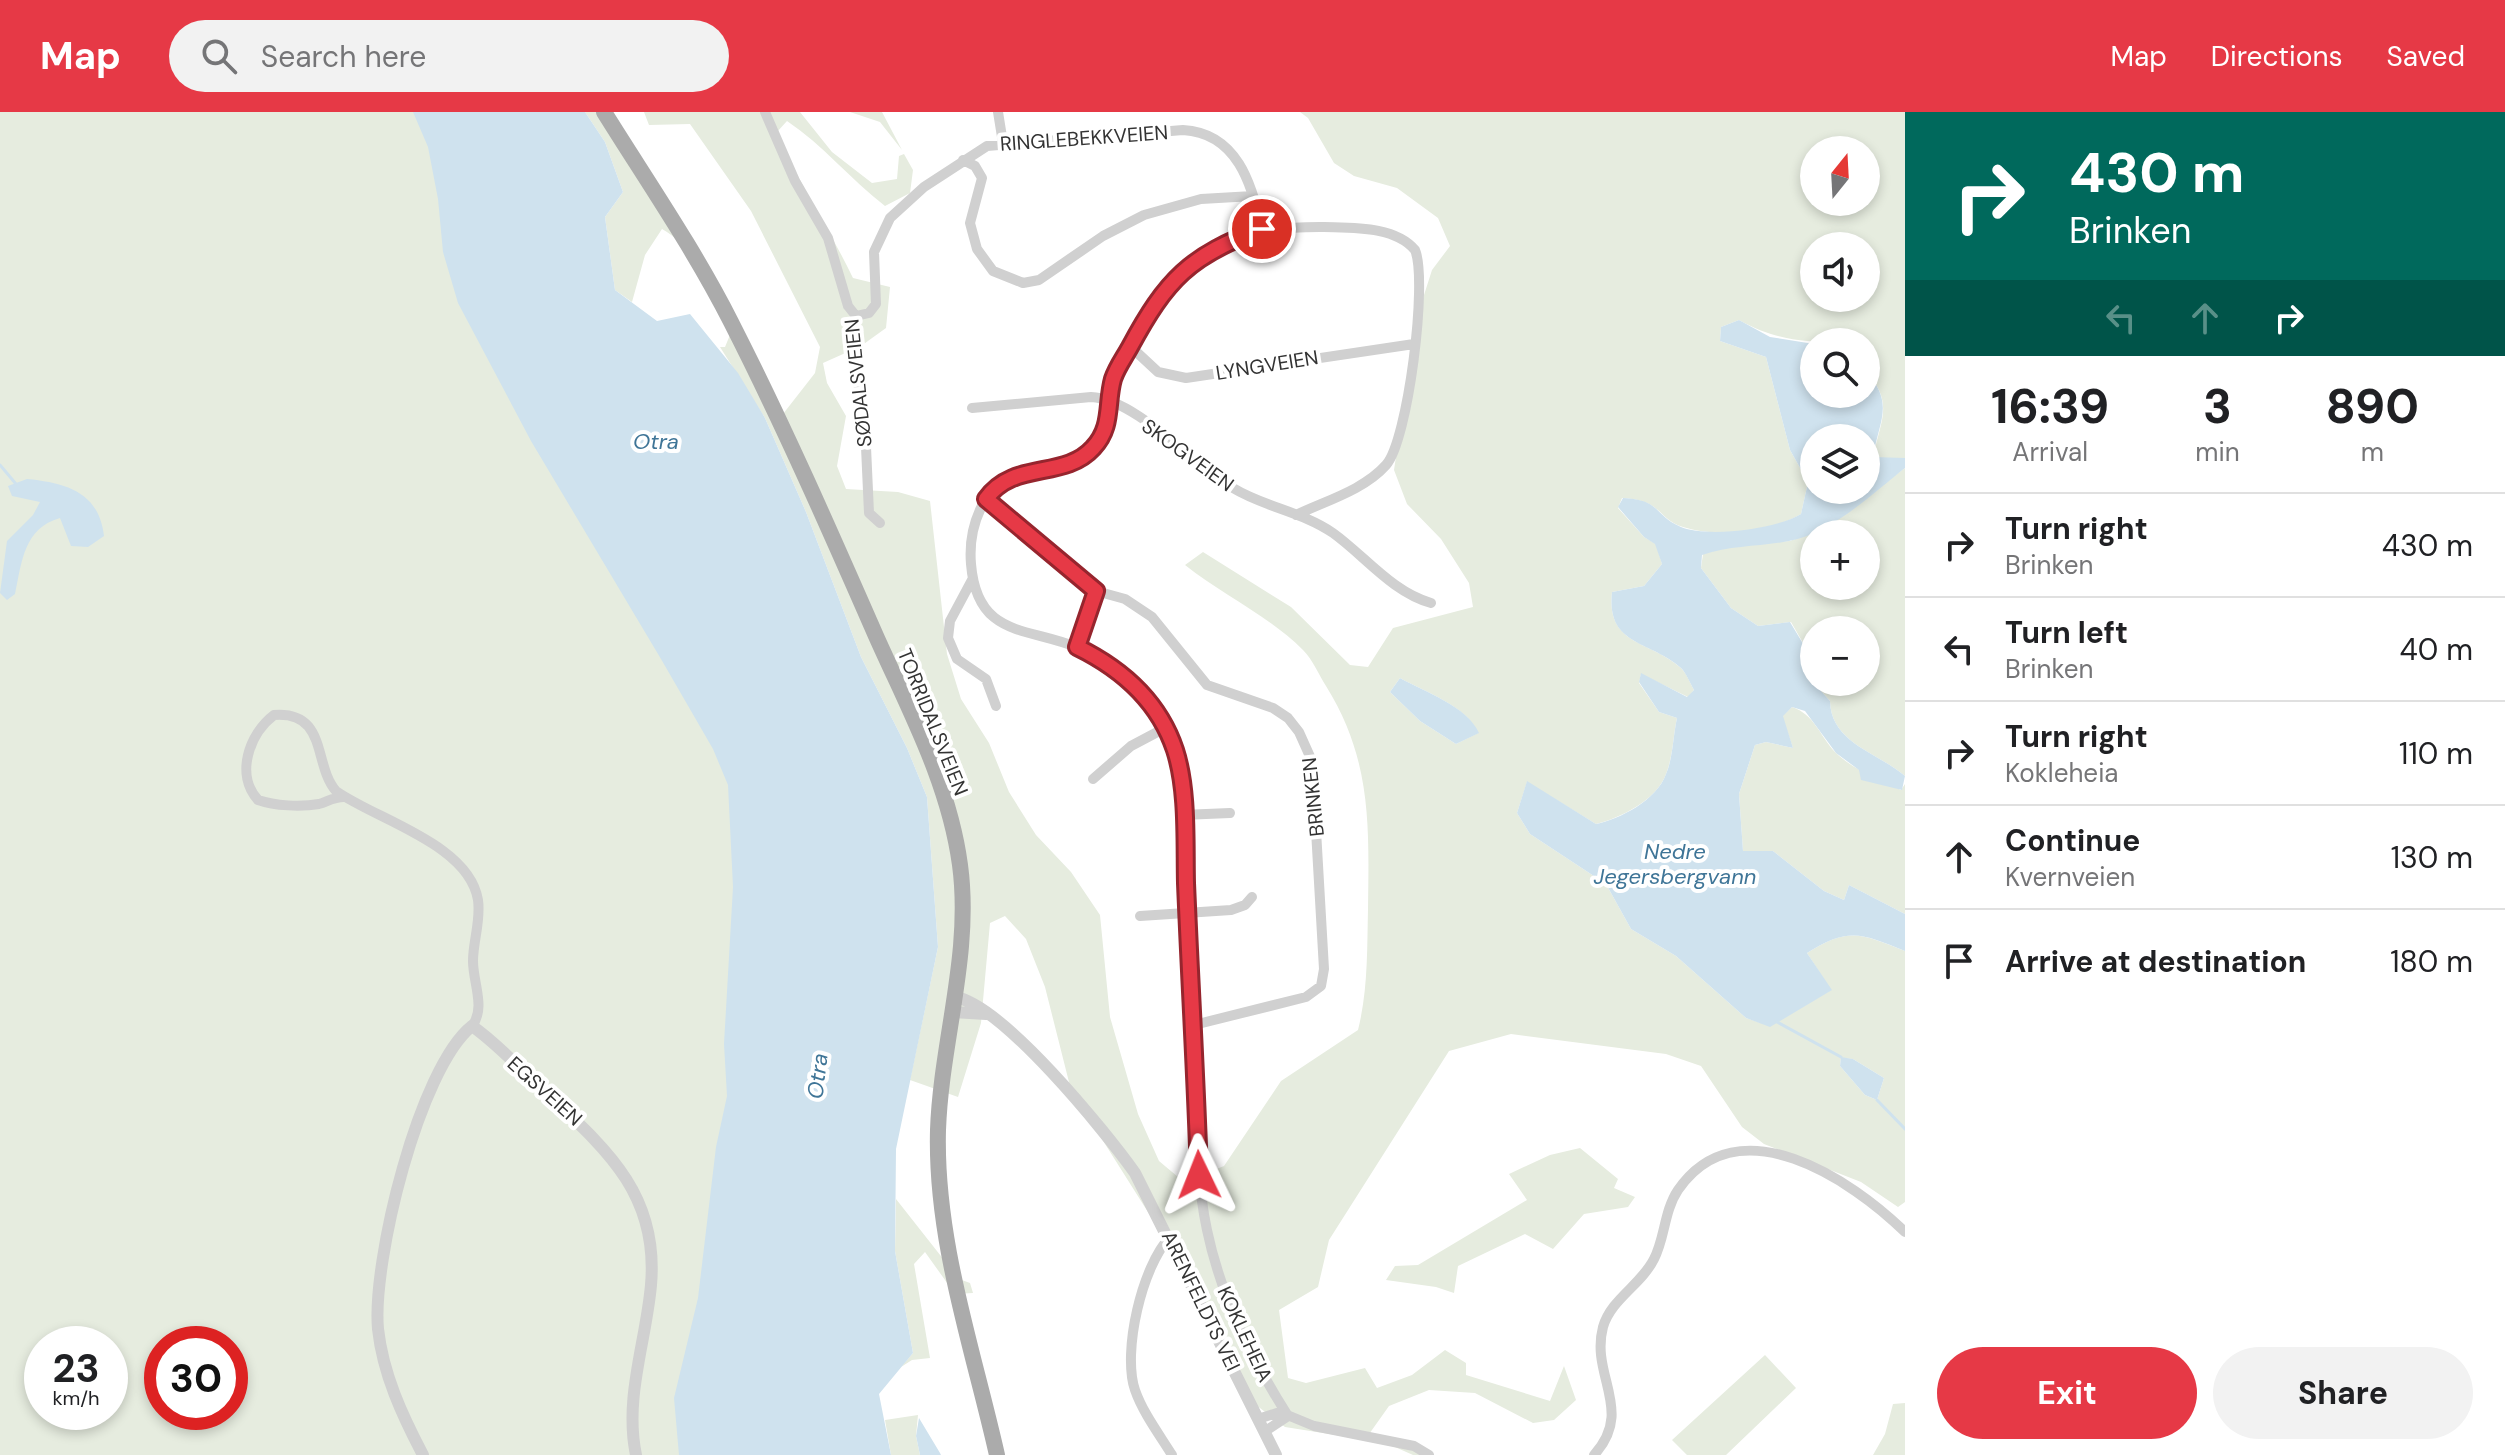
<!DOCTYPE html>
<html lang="en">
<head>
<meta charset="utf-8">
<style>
	body { margin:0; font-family:"DM Sans",sans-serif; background:#f2f2f2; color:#202124; height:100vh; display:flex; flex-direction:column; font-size:30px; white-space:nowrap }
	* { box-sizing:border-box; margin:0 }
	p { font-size:26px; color:#757577 }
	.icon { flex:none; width:44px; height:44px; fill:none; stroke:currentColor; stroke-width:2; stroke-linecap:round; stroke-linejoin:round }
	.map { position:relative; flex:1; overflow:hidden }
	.sheet { display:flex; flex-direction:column; background:#fff; width:600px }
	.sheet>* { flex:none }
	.guide { background:#00695c; color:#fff; overflow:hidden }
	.needle { width:52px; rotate:18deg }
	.tools { position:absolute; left:1800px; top:24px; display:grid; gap:16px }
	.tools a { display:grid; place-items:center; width:80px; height:80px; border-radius:50%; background:#fff; box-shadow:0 4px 12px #0003; font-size:40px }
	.speed { position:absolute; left:24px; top:1214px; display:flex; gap:16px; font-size:40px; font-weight:700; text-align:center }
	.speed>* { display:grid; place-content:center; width:104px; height:104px; border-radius:50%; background:#fff; box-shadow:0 4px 12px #0003; line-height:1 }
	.speed small { font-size:20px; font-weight:400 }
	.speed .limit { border:12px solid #d22; background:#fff; color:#111 }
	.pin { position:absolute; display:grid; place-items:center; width:68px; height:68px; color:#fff; margin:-34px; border:4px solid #fff; border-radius:50%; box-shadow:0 2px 8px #0007 }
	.me { position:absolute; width:88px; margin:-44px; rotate:358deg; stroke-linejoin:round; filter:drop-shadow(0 0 6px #0008) }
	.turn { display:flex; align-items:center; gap:28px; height:168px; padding:0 32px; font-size:36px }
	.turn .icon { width:104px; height:104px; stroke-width:2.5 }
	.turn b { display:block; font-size:56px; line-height:68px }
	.lanes { display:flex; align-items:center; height:76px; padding:0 32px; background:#0003; justify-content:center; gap:40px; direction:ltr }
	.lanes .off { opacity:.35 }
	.eta { display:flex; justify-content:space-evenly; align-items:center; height:136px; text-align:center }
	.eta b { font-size:48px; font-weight:700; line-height:56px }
	.button { display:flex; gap:16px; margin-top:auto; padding:16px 32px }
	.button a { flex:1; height:92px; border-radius:48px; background:#e63946; color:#fff; font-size:32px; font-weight:700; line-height:92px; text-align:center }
	.button a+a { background:#f2f2f2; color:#202124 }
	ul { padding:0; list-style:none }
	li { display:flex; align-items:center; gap:24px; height:104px; padding:0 32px; border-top:2px solid #e0e0e0 }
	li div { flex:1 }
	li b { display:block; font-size:30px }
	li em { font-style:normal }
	header { display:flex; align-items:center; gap:48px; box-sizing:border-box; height:112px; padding:0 40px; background:#e63946; color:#fff }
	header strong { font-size:38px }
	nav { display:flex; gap:44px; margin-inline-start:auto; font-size:28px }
	.search { width:560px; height:72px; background:#f2f2f2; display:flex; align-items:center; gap:20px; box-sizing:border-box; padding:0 28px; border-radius:44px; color:#757577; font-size:30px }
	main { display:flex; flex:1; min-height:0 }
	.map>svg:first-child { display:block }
</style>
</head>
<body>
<header>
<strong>Map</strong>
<div class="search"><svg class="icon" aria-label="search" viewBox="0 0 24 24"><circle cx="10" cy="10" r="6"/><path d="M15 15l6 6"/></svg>Search here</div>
<nav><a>Map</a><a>Directions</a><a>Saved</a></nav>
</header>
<main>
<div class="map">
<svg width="1905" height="1343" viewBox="0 0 1905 1343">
	<rect width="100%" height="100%" fill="#fff"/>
	<!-- green -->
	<path fill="#e6ecdf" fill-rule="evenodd" d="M0,0H470L762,637L759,1343H0ZM42,1232H110V1300H42ZM162,1232H230V1300H162Z
		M585,0H604L717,181L773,293L783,302L815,261L820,235L751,99L690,12L649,13L644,0H800L832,40L872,71L897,67L899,44L904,42L913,58L910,81L885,94C850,67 823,33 787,9L777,20C798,71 829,116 853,166L890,175L886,216L861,234L823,251L827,271L846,304L837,354L846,377L898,380L930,389L947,542L961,587L989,631L1009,680L1036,723L1071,760L1100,803L1110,905L1138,1002L1159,1049L1184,1070L1224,1054L1281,969L1358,918C1368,878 1367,839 1368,797C1369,714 1372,648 1326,574C1319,563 1313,548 1303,538C1269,504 1223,483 1185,453L1203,440L1291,495L1350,553L1368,555L1393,516L1473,495L1469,471L1441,427L1407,392L1394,358L1417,205L1432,158L1450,134L1438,106L1397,76L1354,64L1334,51L1308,6L1300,0H1905V346H1873C1880,308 1895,292 1866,259V230C1816,230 1784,233 1739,208L1721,215L1720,229L1766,245L1790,338L1808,370L1801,402C1771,420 1718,426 1683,415C1657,407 1663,388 1622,386L1618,396L1644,425L1656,432L1662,452L1644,474L1612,480C1606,534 1650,528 1681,556C1687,562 1690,571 1694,578L1688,585L1641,562L1639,571L1659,600L1677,606C1673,624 1673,645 1666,662C1657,688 1620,706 1596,712L1527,670L1517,701L1530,722L1606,772L1631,817L1676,844L1746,906L1770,914L1831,878L1807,841C1849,814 1862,822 1905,839V1090L1898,1095L1861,1070L1764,1032L1742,1015L1701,954L1666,942L1511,922L1449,939L1329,1128L1318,1175L1279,1198L1288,1266L1306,1271L1365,1256L1377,1276L1412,1263L1445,1238L1466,1251V1263L1550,1289L1564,1254L1576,1288L1554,1308L1533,1311L1475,1281L1429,1278L1389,1294L1367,1325L1414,1334L1424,1343H1413L1386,1331L1285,1315L1256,1293L1182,1154L1071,978L1045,875L1026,827L1005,804L990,811L981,911L958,985L910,968L938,835L927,685L907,636L861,545L806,400L765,306L720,235H725L732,218C713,180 700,139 662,117L645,143L632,190L615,178L605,105L623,80L605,30ZM1814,38H1866V90H1814ZM1814,134H1866V186H1814ZM1400,566C1425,580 1467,594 1478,621L1456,632L1420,609L1390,580ZM1841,946L1853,947L1884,966L1877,988L1865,983L1840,954Z
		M850,0H882L902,38L880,10Z
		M1905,356V664C1877,640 1831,631 1830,589L1821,579L1819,570H1866V518H1814V550L1791,510L1758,514L1731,496L1701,456L1703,442L1738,432L1790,429L1822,416ZM1814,422H1866V474H1814Z
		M1792,595C1814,602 1820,624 1835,640C1853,658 1879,667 1901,678L1905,672V802L1849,773L1844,788L1824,779L1773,739H1743L1739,682L1755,633L1766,630L1793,636L1782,604Z
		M1580,1036L1618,1067L1614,1076L1635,1085L1628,1095L1584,1102L1553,1137L1525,1122L1458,1154L1454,1181L1436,1175L1386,1168L1395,1154L1418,1153L1527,1088L1509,1062L1550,1043Z
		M896,1087L959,1167L970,1171L973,1181L955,1182L925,1140L914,1152L930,1246L912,1248L901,1255L913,1241L895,1139Z
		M1765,1243L1796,1276L1726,1343H1687L1672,1328Z
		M1905,1291V1343H1873L1885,1322L1893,1292Z
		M918,1303L916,1324L920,1343H891L885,1308Z"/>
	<!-- water -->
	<path fill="#cfe2ee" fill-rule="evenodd" d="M413,0H585L605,30L623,80L605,105L615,178L657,209L690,202L738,261L765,306L806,400L861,545L907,636L927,685L938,835L896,1037L895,1139L913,1241L879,1282L891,1343H679L674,1286L698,1186L716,1035L727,984L724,932L733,775L728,673L713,637L661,547L531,329L458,191L443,140L438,87L428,35Z
		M1739,208L1770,225L1814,232V282H1866V259C1895,292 1879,308 1873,345L1905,346V356C1872,382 1832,421 1789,429C1759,435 1732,433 1702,443L1701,456L1731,496L1758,514L1790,510L1814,550V570H1819L1821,579L1830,589C1831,631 1877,640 1905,664L1902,678L1861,668L1859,658L1836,641L1805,599L1792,595L1783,604L1793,636L1766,630L1755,633L1739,682L1743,739H1773L1824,779L1844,788L1849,773L1905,802V839C1863,822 1849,814 1807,841L1832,878L1770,915L1746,906L1676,844L1631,817L1606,772L1530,722L1517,701L1527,669L1596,712C1620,707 1657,688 1666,662C1673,646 1673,624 1677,606L1659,600L1639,570L1641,561L1687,585L1694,578C1690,571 1686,561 1681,556C1649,528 1606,534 1612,480L1644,474L1662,452L1655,432L1644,425L1618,395L1623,386C1662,388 1653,403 1681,415C1708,426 1777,417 1801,402L1808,370L1790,338L1766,245L1720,229L1721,215ZM1866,326V378H1814V326Z
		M27,367C68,371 99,381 104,424L88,435L71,434L60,406C24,416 22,449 15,482L7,488L0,481L7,429L33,403L40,390L12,384L8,374Z
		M1400,566C1425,580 1467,594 1479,621L1456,632L1420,609L1390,580Z
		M1841,945L1853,947L1884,966L1877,988L1865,983L1840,954Z
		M919,1306L940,1341L941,1343H920L916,1324Z"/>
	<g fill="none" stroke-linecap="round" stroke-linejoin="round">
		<!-- stream -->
		<path stroke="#cfe2ee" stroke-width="3" d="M0,353L16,372
			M1777,910L1841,945
			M1877,988L1905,1017"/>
		<!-- minor -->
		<path stroke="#d0d0d0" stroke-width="10" d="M765,0L795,69L828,126L848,194L856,204L853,240L865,313L869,401L880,411
			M998,0L1003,31
			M963,48L975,54L982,66L970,111L977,137L993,159L1023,171L1039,168L1103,124L1144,103L1201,87L1253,84
			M856,204L869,201L876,192L874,140L890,106L924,75L987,34L1183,18C1237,21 1252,72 1262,117
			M1130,234L1158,260L1186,266L1414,232
			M972,296L1091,285C1136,287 1194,353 1233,376C1264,395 1303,400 1333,421C1365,444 1392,480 1431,491
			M986,387L1096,479L1125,487L1152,505L1207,573L1273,596L1288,606L1299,620L1312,649L1324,857L1321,874L1306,885L1194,913
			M973,466L950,509L948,526L957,547L986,567L996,594
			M1077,535L1096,479
			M1093,667L1131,634L1165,616
			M344,685C333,685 327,690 319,692C301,695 275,694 258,688C235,663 249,622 274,603C328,599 313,653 336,679C377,708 469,732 478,788C481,809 473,829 473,849C473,871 486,896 472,914
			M1182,703L1230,701
			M1140,804L1231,798L1245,793L1252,785
			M1170,1125C1142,1154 1122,1240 1135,1278C1143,1301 1159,1322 1172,1343
			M1288,1304C1251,1246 1221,1185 1207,1118C1195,1062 1197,1003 1195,947C1194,890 1189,832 1186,776C1184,732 1189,679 1175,637C1159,592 1121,553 1076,535C1026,515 977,525 971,452C968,416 983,370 1022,360C1049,353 1078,355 1097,332C1114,311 1106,287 1115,263C1118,252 1125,244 1130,234C1177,146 1221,114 1324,115C1353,116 1395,114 1415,138C1428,168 1408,329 1386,353C1364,378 1325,389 1296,403
			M1258,1307L1280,1300L1314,1314L1414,1334L1429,1343
			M1264,1320L1288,1304
			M1594,1343C1635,1298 1590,1264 1603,1215C1611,1187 1641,1173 1654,1147C1665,1126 1664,1099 1678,1078C1738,991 1852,1068 1905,1120"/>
		<!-- tertiary -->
		<path stroke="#d0d0d0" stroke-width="12" d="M955,885C1003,893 1105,1019 1135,1061L1276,1343
			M953,900L986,902
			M423,1343C402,1303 383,1262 378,1217C372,1150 419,956 472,914C498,932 520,957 544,979C605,1036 659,1081 651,1173C646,1230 624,1286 636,1343"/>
		<!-- primary -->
		<path stroke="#ababab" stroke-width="16" d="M604,0C647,69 694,137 731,210C783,312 830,419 876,524C909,598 949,671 960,753C972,842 941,930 938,1018C935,1129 973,1236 997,1343"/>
	</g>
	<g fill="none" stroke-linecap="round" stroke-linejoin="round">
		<!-- route casing -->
		<g stroke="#96252e" stroke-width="20">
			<path id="route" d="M1199,1063C1196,966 1190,869 1186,771C1185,730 1188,678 1175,638C1159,590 1122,557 1077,535L1096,479L986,387C1013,348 1064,368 1093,336C1113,315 1106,292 1113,267C1117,255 1124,246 1130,235C1166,168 1190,143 1262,117"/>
		</g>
		<!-- route -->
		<use href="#route" stroke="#e63946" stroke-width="14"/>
	</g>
	<g text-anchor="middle" stroke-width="8" stroke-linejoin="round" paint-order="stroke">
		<!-- street labels -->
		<g font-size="20" fill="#333" stroke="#fff">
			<text transform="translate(1084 26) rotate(-4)" y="7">RINGLEBEKKVEIEN</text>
			<text transform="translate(1267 253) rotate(-9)" y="7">LYNGVEIEN</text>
			<text transform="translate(858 271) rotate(-96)" y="7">SØDALSVEIEN</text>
			<text transform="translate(1188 343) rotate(36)" y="7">SKOGVEIEN</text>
			<text transform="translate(933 610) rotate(68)" y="7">TORRIDALSVEIEN</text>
			<text transform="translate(1313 685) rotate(-96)" y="7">BRINKEN</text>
			<text transform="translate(545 979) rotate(42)" y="7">EGSVEIEN</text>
			<text transform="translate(1201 1189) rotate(64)" y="7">ARENFELDTS VEI</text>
			<text transform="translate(1245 1222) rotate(65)" y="7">KOKLEHEIA</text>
		</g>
		<!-- water labels -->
		<g font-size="22" font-style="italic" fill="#3f7597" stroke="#fff">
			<text x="656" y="337">Otra</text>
			<text x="1675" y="747">Nedre<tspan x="1675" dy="25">Jegersbergvann</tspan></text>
			<text transform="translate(817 964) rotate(-83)" y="8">Otra</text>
		</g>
	</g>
</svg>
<div class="tools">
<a><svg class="needle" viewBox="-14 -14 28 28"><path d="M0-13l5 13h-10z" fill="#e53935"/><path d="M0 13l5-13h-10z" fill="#757577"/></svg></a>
<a><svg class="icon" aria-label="sound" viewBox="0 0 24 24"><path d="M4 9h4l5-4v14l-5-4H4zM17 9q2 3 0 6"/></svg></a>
<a><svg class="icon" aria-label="search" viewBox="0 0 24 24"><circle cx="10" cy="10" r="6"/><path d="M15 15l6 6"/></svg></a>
<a><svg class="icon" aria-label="layers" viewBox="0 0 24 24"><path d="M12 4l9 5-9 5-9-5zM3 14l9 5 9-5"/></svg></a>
<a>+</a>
<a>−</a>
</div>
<div class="speed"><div>23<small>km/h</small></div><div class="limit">30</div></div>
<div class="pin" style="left:1262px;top:117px;background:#d93025"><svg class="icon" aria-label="arrive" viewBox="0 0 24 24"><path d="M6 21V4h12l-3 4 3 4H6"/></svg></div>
<svg class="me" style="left:1199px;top:1063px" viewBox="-20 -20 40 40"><path d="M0-17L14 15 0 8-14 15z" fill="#e63946" stroke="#fff" stroke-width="4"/></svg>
</div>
<section class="sheet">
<div class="guide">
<div class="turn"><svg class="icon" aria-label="right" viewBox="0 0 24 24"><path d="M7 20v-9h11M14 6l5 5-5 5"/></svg><div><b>430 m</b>Brinken</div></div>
<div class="lanes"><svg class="icon off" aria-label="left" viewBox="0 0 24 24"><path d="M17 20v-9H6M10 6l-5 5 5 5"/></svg><svg class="icon off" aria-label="ahead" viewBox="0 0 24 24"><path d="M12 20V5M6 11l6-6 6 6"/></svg><svg class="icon" aria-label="right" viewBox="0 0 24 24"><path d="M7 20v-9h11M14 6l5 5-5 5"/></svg></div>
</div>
<div class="eta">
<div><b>16:39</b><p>Arrival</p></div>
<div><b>3</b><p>min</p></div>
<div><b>890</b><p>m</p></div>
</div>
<ul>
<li><svg class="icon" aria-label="right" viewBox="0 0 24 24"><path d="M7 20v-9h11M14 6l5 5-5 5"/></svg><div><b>Turn right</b><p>Brinken</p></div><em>430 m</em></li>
<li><svg class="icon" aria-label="left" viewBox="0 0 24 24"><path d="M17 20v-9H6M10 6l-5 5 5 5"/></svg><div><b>Turn left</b><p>Brinken</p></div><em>40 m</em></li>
<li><svg class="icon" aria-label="right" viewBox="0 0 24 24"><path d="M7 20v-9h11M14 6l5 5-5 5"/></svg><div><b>Turn right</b><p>Kokleheia</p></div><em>110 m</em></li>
<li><svg class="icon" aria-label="ahead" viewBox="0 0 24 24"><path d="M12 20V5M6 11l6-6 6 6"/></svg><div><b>Continue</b><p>Kvernveien</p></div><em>130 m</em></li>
<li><svg class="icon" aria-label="arrive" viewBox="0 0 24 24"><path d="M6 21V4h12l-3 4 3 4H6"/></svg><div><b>Arrive at destination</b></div><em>180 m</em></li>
</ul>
<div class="button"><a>Exit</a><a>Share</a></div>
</section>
</main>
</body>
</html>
